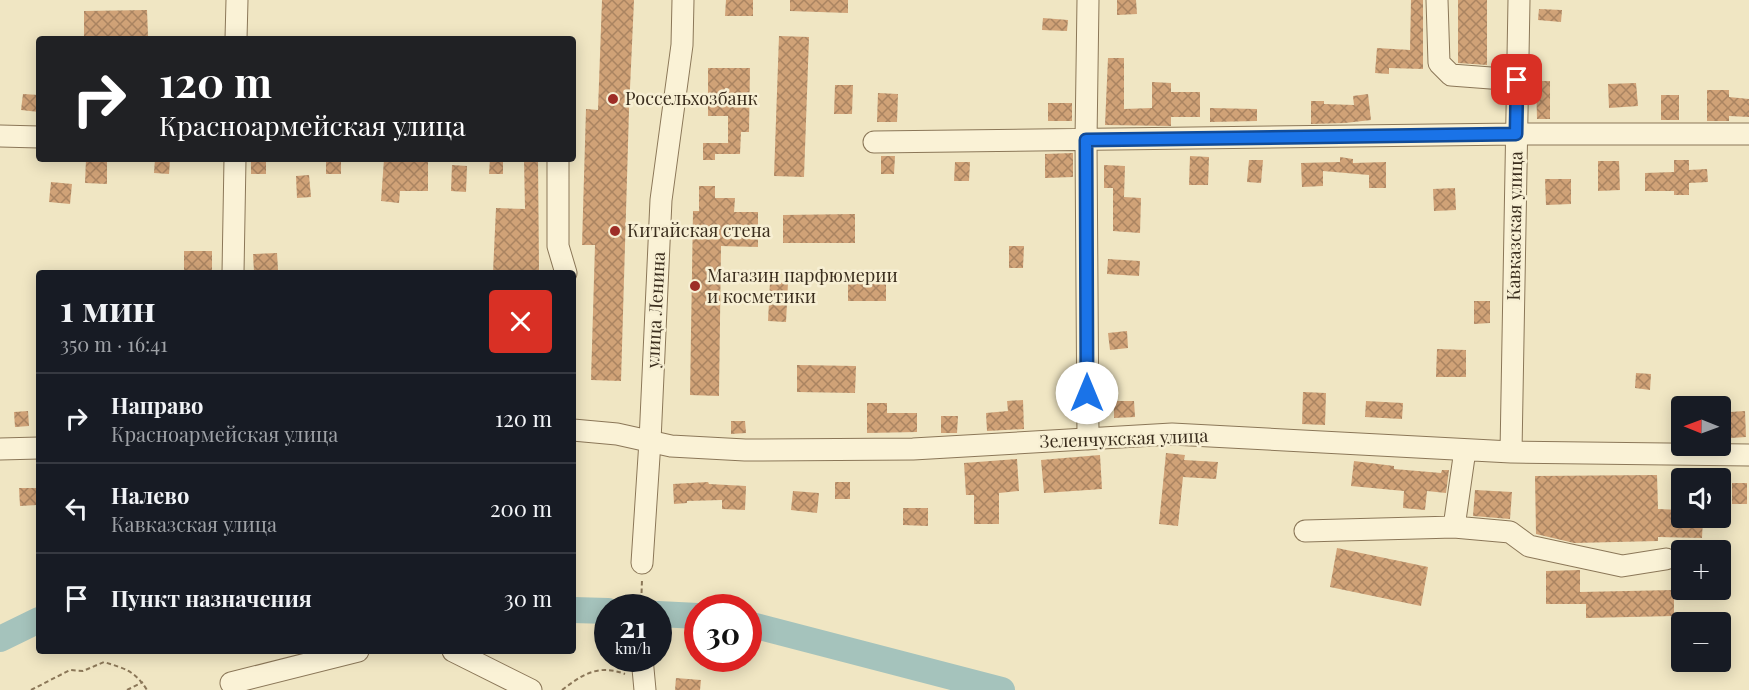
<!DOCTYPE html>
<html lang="ru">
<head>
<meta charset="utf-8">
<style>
	body { margin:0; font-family:"Playfair Display",serif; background:#242831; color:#f1f3f6; height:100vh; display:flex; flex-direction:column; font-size:22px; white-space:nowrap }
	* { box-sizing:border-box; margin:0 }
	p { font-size:20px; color:#9ea1a6 }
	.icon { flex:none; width:33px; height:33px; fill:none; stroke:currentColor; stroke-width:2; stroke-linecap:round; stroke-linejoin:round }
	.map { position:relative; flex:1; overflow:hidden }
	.drawer { position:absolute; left:36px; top:270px; width:540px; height:384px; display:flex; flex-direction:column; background:#171b24; border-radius:6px; box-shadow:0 3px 15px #0003 }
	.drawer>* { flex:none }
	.hud { position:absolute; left:36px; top:36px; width:540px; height:126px; border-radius:6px; box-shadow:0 3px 15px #0003; background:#202124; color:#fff; overflow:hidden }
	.needle { width:39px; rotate:271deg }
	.tools { position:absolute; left:1671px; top:396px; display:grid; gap:12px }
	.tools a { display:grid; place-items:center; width:60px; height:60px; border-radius:6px; background:#171b24; box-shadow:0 3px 15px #0003; font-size:30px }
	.speed { position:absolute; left:594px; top:594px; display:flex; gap:12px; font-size:30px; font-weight:700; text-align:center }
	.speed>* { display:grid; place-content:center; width:78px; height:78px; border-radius:50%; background:#171b24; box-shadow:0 3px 15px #0003; line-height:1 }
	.speed small { font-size:15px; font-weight:400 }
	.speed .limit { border:9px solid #d22; background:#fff; color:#111 }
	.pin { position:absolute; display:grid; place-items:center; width:51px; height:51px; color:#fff; margin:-26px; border-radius:12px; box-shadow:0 3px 9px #0006 }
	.me { position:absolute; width:66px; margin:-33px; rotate:0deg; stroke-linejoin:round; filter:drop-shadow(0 0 4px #0008) }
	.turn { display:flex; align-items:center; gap:21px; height:126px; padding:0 24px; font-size:27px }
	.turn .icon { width:78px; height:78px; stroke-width:2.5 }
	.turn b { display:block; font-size:42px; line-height:51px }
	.round { display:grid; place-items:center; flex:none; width:63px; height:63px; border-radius:6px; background:#242831 }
	.head { display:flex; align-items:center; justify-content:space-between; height:102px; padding:0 24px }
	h1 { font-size:36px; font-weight:700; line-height:45px }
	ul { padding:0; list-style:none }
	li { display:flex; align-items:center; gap:18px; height:90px; padding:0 24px; border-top:2px solid #363941 }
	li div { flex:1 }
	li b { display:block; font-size:22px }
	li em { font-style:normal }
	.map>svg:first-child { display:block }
</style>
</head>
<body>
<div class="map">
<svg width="1749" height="690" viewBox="0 0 1749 690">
	<defs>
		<pattern id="building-cross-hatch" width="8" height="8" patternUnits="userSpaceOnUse" patternTransform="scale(1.5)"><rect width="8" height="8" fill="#d0a277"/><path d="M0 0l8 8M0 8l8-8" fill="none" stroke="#aa8461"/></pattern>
	</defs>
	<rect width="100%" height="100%" fill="#f0e6c3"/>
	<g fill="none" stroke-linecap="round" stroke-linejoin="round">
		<!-- river -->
		<path stroke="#a5c3bc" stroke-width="26" d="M573,610L608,611
			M658,614L698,616
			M748,624L1002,690
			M0,639L39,620"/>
	</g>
	<!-- building -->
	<path fill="url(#building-cross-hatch)" d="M602,0H634L629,110L621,381L591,380L595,245H582L586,109L598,110Z
		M726,0H753V16H725Z
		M790,0H848V13L790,11Z
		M1117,0H1136L1137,14L1117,15Z
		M1411,0H1423V69L1389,68V74L1375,73L1377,48L1410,50Z
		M1458,0H1487V65L1458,63Z
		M1539,9L1562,10L1561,22L1538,20Z
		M147,10L148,36L84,37V11Z
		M1043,18L1068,20L1067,31L1042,30Z
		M779,36L809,37L804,177L774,176Z
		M1108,58H1124V109L1152,108V82L1171,83V92H1200V117H1171V126L1105,125Z
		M708,68H750L749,132H741L740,154H715V160H703V143H728V116H708Z
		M1536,81H1550V119H1537Z
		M1636,83L1638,106L1609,108L1608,84Z
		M835,85H853L852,114H834Z
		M1707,90H1729V97L1749,99V117L1729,116V121H1707Z
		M878,93L898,94L897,122H877Z
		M23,94L39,95V112L21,110Z
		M1368,94L1371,120L1345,123L1311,124V101H1324V104L1354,105L1353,96Z
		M1661,95H1679V120H1661Z
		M1048,103H1072V121H1048Z
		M1210,108L1257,109V121L1210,122Z
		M1073,153V177L1045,178V154Z
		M881,156H895L894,174H881Z
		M1190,156L1209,157L1208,185H1189Z
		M1340,157L1353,159V163L1386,162V188H1369V175L1323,171V186L1302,187L1301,163L1340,162Z
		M86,159H107V184L85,183Z
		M155,159H170L169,174L154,173Z
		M251,159H266V174H251Z
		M326,159H341V174H326Z
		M384,159H428V191H400L399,203L381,201Z
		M490,159H503V174H489Z
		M524,159H538L539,273H493L496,208L525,209Z
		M1249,160H1263L1261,183L1247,182Z
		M1674,160H1689V170L1707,169L1708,182L1689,183V195H1674V191H1645V173L1674,172Z
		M1598,161H1619L1620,190L1598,191Z
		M955,162H970L969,181H954Z
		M452,165L467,166L466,192L451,191Z
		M1104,165L1125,166L1124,197L1141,198L1140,233L1113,231V188H1104Z
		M309,175L311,197L297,198L296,176Z
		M1545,179H1571V204L1546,205Z
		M51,182L72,184L70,204L49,202Z
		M699,186H715V198H735L734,212H758V247L721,246L719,396L690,395L693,211H699Z
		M1455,188L1456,210L1434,211L1433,189Z
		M855,214V243H783V215Z
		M1009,246H1024L1023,268H1009Z
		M184,251H212V273H184Z
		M277,253L278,270L254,272L253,254Z
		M1108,259L1140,261L1139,276L1107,274Z
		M848,274H886V301H848Z
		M770,282L788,283L786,322L768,321Z
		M1474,301H1490V323L1474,324Z
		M1127,331L1128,348L1110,350L1108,333Z
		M1437,349L1466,350V377H1436Z
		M797,365L856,366L855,393L797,392Z
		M1636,373L1651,374L1650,390L1635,388Z
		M1303,392L1326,393L1325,425L1302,424Z
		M1023,400L1024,429L987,431L986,413L1008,411L1007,401Z
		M1114,401H1134L1135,417L1114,418Z
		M1366,401L1403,403L1402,419L1365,417Z
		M867,403H887V413H917V432L867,433Z
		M28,411L29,426L15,427L14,412Z
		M1745,411L1746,437L1731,438L1730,412Z
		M941,416H958L957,433H941Z
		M731,421H745L746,433L731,434Z
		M1166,453L1185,455L1184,460L1218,462L1216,479L1183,477L1178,526L1159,524Z
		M1100,455L1102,489L1044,493L1041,460Z
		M1017,459L1019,491L999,493V524H974V495H966L964,463Z
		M1354,461L1394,466V469L1441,473L1442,470H1449L1446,493L1427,491L1425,510L1403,508L1404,491L1351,486Z
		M1657,475L1658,509L1682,510V518H1703L1702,538L1658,537V541L1574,543L1536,534L1535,476Z
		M708,482L709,484L746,486L745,510L722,509V500L687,501V503L674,504L673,484Z
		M835,482H850V499H835Z
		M1732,483H1747V504H1732Z
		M19,488H37V505L20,506Z
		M1475,490L1512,492L1510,519L1473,516Z
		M793,491L819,493L817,513L791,510Z
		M903,508H928V526L903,525Z
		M1337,548L1428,567L1421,606L1330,587Z
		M1580,570V592L1674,590V616L1586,618V604H1546V571Z
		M676,678L701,680L700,690H675Z"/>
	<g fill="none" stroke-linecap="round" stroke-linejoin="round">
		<!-- minor casing -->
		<g stroke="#8b7758" stroke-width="23">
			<path id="minor" d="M1437,0L1439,63L1451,75L1517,80
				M236,39L237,0
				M0,136L39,137
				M874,142L1517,134H1749
				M558,159V246L566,273
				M233,273L235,159
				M573,430L617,434L671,446L745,450L913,449L1172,434L1511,452L1749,455
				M1088,439L1086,140L1088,0
				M0,449L39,448
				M1511,452L1519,0
				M1454,527L1510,532L1529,546L1622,566L1666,559
				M1305,531L1454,527L1465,450
				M642,563L650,441L661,200L682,45L683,0
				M453,651L531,690
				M642,658L645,690
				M231,683L358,651"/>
		</g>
		<!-- path -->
		<path stroke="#8b7758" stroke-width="2" stroke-dasharray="4.5 3" stroke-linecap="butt" d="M641,608L642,580
			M31,690L70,670L83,671L104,662C126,669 135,671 147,690
			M127,690L143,682
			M562,690C583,674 598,664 625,674"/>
		<!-- minor -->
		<use href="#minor" stroke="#faf2d6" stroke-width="21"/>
	</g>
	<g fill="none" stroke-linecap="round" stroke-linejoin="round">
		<!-- route casing -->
		<g stroke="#114b97" stroke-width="15">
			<path id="route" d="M1087,393L1086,140L1516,134L1517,80"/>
		</g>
		<!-- route -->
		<use href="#route" stroke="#1a73e8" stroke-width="10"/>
	</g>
	<!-- markers -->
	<g fill="#9d2d26" stroke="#f7efd3" stroke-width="2">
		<circle cx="613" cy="99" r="6"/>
		<circle cx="615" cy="231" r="6"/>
		<circle cx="695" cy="286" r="6"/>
	</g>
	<g text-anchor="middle" stroke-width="5" stroke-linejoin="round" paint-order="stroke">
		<!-- poi labels -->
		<g font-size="18" fill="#3a2d1d" stroke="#f7efd3" text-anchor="start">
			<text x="625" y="105">Россельхозбанк</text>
			<text x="627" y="237">Китайская стена</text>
			<text x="707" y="282">Магазин парфюмерии<tspan x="707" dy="21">и косметики</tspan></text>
		</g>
		<!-- street labels -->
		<g font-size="18" fill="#3a2d1d" stroke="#f7efd3">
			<text transform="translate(1515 226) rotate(-89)" y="6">Кавказская улица</text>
			<text transform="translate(656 310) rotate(-87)" y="6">улица Ленина</text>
			<text transform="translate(1124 439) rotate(-2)" y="6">Зеленчукская улица</text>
		</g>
	</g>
</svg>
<div class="tools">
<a><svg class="needle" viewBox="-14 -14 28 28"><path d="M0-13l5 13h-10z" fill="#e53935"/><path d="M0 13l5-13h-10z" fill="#9ea1a6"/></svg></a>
<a><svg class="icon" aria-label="sound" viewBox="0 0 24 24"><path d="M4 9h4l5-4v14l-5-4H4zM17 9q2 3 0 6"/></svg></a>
<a>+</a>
<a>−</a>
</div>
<div class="speed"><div>21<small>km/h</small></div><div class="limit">30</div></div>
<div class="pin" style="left:1517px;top:80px;background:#d93025"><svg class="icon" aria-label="arrive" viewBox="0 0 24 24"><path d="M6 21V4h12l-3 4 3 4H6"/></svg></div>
<svg class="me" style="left:1087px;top:393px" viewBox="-20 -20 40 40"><circle r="19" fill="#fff"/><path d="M0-13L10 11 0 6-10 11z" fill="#1a73e8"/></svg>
<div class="hud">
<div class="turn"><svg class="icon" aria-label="right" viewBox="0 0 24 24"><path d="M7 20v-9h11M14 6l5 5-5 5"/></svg><div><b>120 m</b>Красноармейская улица</div></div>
</div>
<section class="drawer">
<div class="head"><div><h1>1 мин</h1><p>350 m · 16:41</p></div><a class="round" style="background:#d93025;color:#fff"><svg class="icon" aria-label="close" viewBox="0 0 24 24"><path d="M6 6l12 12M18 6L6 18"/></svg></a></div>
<ul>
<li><svg class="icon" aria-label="right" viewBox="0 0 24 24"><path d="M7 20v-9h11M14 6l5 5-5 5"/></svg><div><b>Направо</b><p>Красноармейская улица</p></div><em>120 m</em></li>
<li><svg class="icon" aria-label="left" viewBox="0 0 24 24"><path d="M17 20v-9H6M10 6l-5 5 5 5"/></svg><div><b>Налево</b><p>Кавказская улица</p></div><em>200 m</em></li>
<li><svg class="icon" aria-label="arrive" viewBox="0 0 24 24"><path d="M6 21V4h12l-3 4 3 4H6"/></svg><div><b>Пункт назначения</b></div><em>30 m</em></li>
</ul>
</section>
</div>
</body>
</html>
